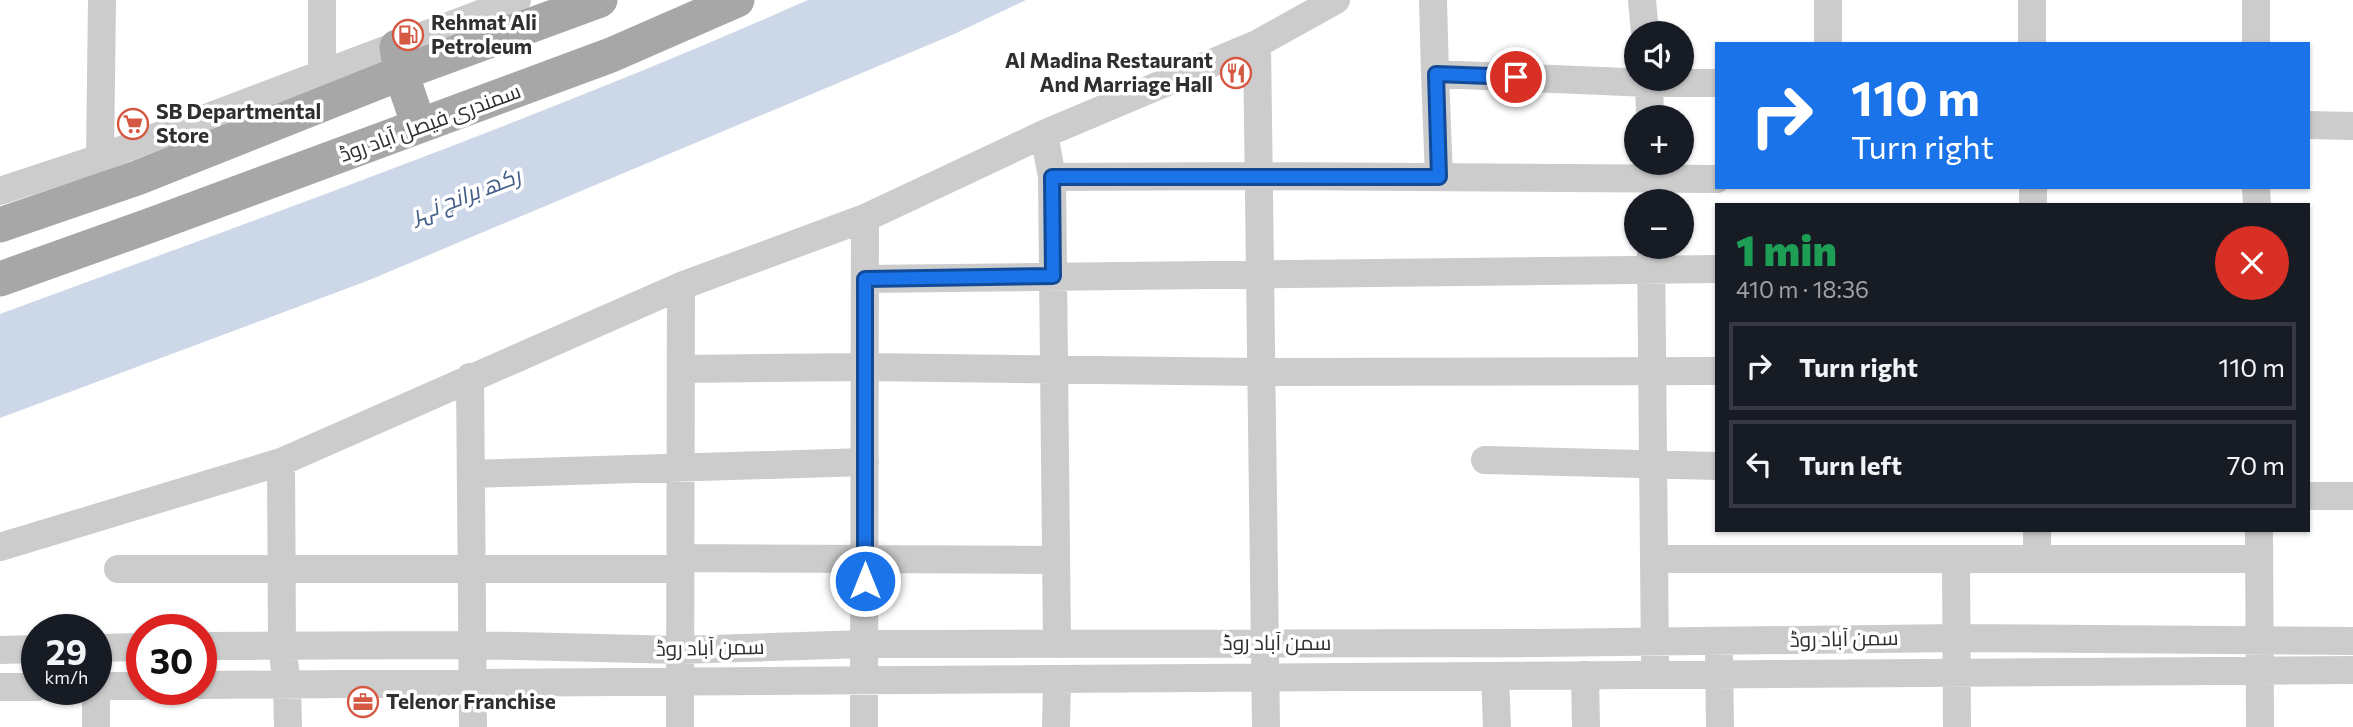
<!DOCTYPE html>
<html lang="en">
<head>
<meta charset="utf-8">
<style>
	body { margin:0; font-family:Commissioner,Cairo,sans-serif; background:#242831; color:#f1f3f6; height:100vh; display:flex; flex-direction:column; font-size:26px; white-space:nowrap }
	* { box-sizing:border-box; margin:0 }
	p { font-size:23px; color:#9ea1a6 }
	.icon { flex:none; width:38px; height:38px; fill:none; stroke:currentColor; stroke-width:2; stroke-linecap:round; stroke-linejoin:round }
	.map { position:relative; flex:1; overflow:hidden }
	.details { position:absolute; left:1715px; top:203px; width:595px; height:329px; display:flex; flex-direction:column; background:#171b24; border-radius:0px; box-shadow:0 2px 5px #0004 }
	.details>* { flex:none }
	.top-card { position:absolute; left:1715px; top:42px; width:595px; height:147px; border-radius:0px; box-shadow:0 2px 5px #0004; background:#1a73e8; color:#fff; overflow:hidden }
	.controls { position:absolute; left:1624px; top:21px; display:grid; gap:14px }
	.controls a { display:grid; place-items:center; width:70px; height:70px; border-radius:50%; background:#171b24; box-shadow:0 2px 5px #0004; font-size:35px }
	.speed { position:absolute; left:21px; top:614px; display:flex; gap:14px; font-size:35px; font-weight:700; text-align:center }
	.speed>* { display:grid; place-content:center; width:91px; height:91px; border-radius:50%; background:#171b24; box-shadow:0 2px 5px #0004; line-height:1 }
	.speed small { font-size:18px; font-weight:400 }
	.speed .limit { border:10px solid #d22; background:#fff; color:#111 }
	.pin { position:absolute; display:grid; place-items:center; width:60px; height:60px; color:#fff; margin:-30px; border:4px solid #fff; border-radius:50%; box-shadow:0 2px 7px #0007 }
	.me { position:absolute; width:77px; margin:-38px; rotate:0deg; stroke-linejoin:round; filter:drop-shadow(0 0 5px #0008) }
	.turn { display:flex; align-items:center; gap:24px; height:147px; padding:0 21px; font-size:32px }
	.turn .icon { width:91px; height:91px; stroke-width:2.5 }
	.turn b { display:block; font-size:49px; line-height:60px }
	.round { display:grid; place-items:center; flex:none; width:74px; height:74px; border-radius:37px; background:#242831 }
	.headline { display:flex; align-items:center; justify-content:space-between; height:119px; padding:0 21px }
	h1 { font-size:42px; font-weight:800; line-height:52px; color:#1e9e55 }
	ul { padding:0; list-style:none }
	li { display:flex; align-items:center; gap:21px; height:88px; margin:0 14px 10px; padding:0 7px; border:4px solid #363941; border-radius:0px }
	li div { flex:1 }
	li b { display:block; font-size:26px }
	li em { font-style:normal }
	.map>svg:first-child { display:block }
</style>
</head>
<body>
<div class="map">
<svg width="2353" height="727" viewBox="0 0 2353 727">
	<rect width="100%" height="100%" fill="#fff"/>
	<!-- water -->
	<path fill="#ccd7e8" d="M808,0H1026L952,35L367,281L0,418V314C271,214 544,117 808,0Z"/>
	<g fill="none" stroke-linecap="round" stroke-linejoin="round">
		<!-- minor -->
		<path stroke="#ccc" stroke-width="28" d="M322,0V74
			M1433,0L1435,74
			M1642,0L1645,33
			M2032,0V44
			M1257,44L1266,727
			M1828,44V0
			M2256,44V0
			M1649,79L1650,117
			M2308,125L2353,126
			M1044,134L1052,177L1057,644
			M100,158L102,0
			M1052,177L1257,176L1717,179
			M1439,177L1435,74L1649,83H1717
			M2033,187V205
			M2256,187L2257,205
			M0,191L100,158L517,0
			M1651,247L1655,660
			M865,279L1717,269
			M681,369L865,367L1260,372L1717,371
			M470,377L473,727
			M1485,460L1717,466
			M281,462L282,645L287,685L288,727
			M471,474L865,462
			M2308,496H2353
			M2037,530V559
			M2259,530L2260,727
			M0,547L281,462L681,286L865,218L1044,134L1257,44L1336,0
			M680,558L1055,560
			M1654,559H2259
			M1956,559L1957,727
			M118,569H680
			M201,646L472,645L680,650L865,644L1539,643L1956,638L2353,641
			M96,648L142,647
			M0,650L37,649
			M1719,658L1720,727
			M1585,675L1586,727
			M1495,676L1497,727
			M201,685L2353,670
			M96,686H142
			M0,687H37
			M96,727V690
			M680,727L681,286
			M864,727L865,218
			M1056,727L1057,679"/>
		<!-- major -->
		<path stroke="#a7a7a7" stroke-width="35" d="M397,47L401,73L419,126
			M0,225L137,178L401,73L600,0
			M0,279L154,224L611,55L737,0"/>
	</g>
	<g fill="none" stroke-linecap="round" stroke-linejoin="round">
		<!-- route casing -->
		<g stroke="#114b97" stroke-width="18">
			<path id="route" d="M865,581V279L1053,276L1052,177H1439L1436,74L1516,77"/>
		</g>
		<!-- route -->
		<use href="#route" stroke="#1a73e8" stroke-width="12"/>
	</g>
	<!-- icons -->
	<defs>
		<g id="fuel-ring" transform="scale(1.575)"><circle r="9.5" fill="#fff" stroke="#d45842" stroke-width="1.5"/><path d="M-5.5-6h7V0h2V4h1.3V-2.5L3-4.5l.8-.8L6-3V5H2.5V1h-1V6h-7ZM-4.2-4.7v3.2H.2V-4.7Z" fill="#d45842"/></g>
		<g id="restaurant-ring" transform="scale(1.575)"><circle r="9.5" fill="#fff" stroke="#d45842" stroke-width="1.5"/><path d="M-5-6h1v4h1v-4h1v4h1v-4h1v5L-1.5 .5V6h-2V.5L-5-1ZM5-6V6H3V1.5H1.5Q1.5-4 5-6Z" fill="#d45842"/></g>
		<g id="supermarket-ring" transform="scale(1.575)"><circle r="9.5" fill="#fff" stroke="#d45842" stroke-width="1.5"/><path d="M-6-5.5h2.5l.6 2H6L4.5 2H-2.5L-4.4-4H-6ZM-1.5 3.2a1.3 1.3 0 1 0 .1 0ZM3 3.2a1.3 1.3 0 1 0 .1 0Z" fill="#d45842"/></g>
		<g id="office-ring" transform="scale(1.575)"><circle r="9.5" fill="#fff" stroke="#d45842" stroke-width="1.5"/><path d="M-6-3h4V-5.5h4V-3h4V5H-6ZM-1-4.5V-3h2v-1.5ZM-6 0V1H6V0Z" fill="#d45842"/></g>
	</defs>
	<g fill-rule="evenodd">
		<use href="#fuel-ring" x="408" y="35"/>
		<use href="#restaurant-ring" x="1236" y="73"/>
		<use href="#supermarket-ring" x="133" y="124"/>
		<use href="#office-ring" x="363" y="702"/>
	</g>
	<g text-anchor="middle" stroke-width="7" stroke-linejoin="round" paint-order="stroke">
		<!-- poi labels -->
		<g font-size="21" font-weight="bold" fill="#2f2f2f" stroke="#fff" text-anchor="start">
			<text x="431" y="30">Rehmat Ali<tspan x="431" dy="24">Petroleum</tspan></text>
			<text x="1213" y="68" text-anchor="end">Al Madina Restaurant<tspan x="1213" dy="24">And Marriage Hall</tspan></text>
			<text x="156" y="119">SB Departmental<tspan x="156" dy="24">Store</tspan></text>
			<text x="386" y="709">Telenor Franchise</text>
		</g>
		<!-- street labels -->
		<g font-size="21" fill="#2f2f2f" stroke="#fff">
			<text transform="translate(430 123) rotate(-20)" y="7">سمندری فیصل آباد روڈ</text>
			<text transform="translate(1844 639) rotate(-1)" y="7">سمن آباد روڈ</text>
			<text x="1277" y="650">سمن آباد روڈ</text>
			<text transform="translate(710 648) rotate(-1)" y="7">سمن آباد روڈ</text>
		</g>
		<!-- water labels -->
		<g font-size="23" font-style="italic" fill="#445f89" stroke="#fff">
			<text transform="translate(466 195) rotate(-21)" y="8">رکھ برانچ نہر</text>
		</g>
	</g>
</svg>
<div class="controls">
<a><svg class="icon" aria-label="sound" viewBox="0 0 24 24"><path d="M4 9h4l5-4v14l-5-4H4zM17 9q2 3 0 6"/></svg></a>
<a>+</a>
<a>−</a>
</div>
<div class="speed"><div>29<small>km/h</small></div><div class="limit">30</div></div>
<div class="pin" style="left:1516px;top:77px;background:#d93025"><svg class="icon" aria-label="arrive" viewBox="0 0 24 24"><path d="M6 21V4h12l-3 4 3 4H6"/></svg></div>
<svg class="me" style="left:865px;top:581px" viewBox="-20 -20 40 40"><circle r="17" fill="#1a73e8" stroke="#fff" stroke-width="3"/><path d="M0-11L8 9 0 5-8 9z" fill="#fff"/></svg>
<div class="top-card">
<div class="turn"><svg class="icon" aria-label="right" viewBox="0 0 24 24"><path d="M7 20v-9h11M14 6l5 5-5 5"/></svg><div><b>110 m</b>Turn right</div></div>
</div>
<section class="details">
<div class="headline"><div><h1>1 min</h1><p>410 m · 18:36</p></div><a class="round" style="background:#d93025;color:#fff"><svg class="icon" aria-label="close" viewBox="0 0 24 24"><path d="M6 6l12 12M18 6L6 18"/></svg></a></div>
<ul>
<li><svg class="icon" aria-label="right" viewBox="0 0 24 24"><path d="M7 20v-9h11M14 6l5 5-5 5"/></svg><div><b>Turn right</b></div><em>110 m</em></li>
<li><svg class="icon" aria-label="left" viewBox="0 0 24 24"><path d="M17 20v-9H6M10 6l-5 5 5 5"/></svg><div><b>Turn left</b></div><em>70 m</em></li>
</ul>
</section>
</div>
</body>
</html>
